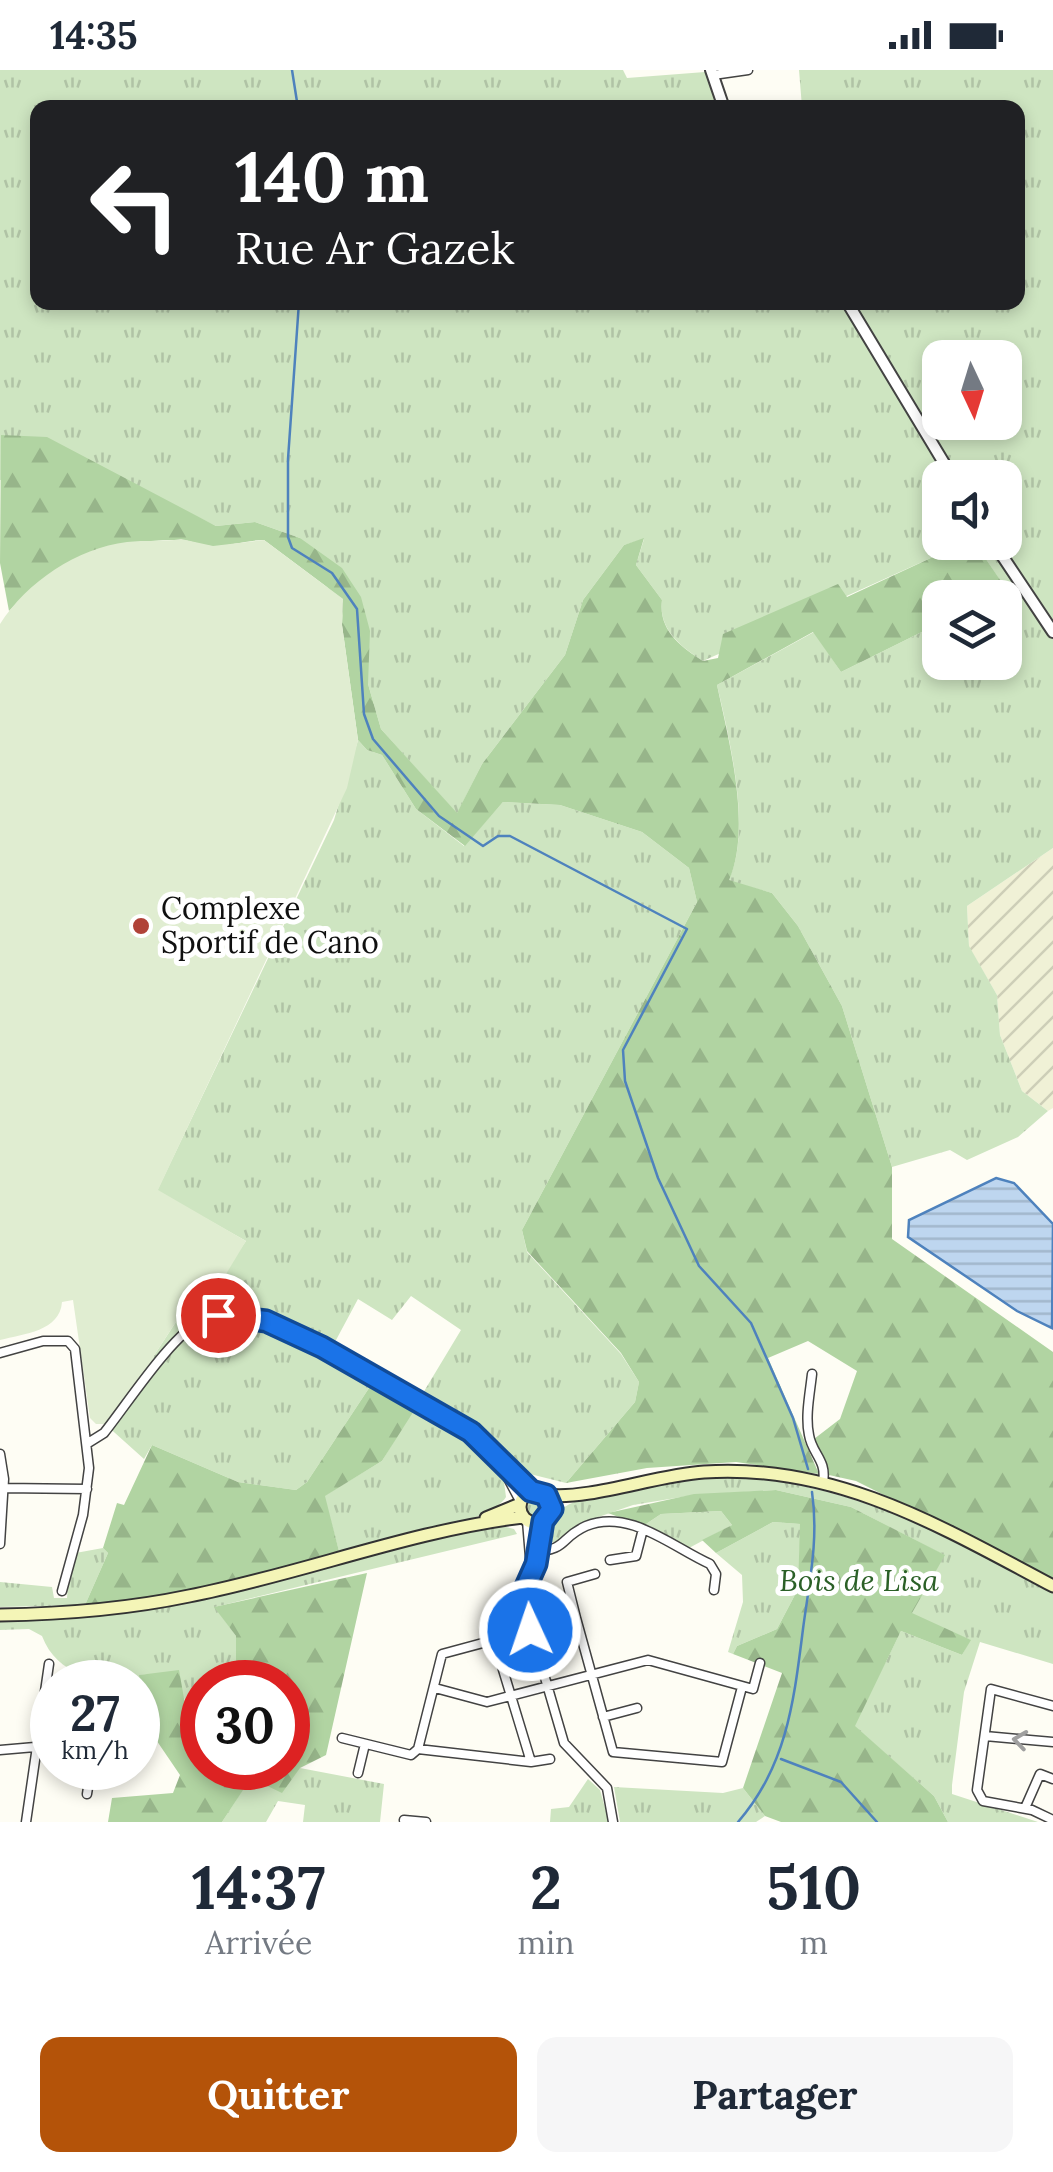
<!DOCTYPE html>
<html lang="fr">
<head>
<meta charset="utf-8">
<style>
	body { margin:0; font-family:Lora,serif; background:#f6f6f7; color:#1f2937; height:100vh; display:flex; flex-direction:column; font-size:38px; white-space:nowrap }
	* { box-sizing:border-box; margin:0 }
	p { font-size:32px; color:#747a83 }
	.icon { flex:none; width:55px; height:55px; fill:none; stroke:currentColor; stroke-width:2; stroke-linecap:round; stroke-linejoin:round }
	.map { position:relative; height:1752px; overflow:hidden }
	.details { display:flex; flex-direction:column; background:#fff; flex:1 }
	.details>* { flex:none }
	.hud { position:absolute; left:30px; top:30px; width:995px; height:210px; border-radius:20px; box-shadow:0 5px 15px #0003; background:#202124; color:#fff; overflow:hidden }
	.needle { width:65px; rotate:176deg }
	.buttons { position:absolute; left:922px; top:270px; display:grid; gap:20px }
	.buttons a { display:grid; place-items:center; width:100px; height:100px; border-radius:20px; background:#fff; box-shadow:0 5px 15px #0003; font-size:50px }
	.speed { position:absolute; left:30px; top:1590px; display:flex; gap:20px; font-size:50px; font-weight:700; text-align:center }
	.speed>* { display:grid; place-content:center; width:130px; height:130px; border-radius:50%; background:#fff; box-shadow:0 5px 15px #0003; line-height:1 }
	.speed small { font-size:25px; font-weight:400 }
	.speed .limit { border:15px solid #d22; background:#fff; color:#111 }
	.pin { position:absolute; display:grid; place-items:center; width:85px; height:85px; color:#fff; margin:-42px; border:5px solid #fff; border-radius:50%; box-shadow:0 2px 10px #0007 }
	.me { position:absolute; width:110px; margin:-55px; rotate:357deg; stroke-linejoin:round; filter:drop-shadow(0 0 8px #0008) }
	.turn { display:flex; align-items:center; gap:35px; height:210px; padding:0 40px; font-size:45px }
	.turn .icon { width:130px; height:130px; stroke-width:2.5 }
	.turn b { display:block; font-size:70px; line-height:85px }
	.eta { display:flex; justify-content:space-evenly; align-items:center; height:170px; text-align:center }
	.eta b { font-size:60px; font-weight:700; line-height:70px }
	.cta { display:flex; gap:20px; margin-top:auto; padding:20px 40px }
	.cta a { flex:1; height:115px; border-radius:20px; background:#b45309; color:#fff; font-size:40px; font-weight:700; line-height:115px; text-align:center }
	.cta a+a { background:#f6f6f7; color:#1f2937 }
	.status { display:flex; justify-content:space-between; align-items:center; height:70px; padding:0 50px; background:#fff; direction:ltr }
	.status svg { height:28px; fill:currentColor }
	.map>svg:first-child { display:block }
</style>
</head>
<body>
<div class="status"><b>14:35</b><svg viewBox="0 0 49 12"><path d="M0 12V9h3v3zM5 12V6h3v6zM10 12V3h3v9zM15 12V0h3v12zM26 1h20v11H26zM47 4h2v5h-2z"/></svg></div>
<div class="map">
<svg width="1053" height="1752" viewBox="0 0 1053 1752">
	<defs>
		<pattern id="farmland-furrows" width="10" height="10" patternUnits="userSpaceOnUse" patternTransform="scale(2.5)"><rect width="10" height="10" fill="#f0f1d6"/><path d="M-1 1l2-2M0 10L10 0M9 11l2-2" fill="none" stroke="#cdceb7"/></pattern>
		<pattern id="grass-tufts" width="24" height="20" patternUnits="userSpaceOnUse" patternTransform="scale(2.5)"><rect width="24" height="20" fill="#cee5c1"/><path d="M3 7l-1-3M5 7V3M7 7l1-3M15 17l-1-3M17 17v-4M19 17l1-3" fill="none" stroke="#b0c3a5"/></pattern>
		<pattern id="forest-firs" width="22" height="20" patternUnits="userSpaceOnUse" patternTransform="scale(2.5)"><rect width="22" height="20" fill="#b1d4a2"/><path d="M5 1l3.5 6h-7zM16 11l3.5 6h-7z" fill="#97b58a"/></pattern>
		<pattern id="water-rules" width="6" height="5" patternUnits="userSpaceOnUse" patternTransform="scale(2.5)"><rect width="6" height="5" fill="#bed6ef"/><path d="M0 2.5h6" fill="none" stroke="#a2b7cc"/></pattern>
	</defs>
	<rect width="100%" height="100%" fill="#fefdf4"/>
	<!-- farmland -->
	<path fill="url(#farmland-furrows)" d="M1053,778V1038L1048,1041L1022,1021L1000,965L997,925L969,877L967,836Z"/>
	<!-- grass -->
	<path fill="url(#grass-tufts)" fill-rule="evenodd" d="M0,0H623L627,8L705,2L718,37L38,38V232H1018V38L802,37L799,0H1053V778L967,836L969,876L997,925L1000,965L1022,1021L1048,1041L1018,1067L967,1090L950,1080L892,1097L842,936L798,856L772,823L728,811C753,763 729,667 717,615L814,562L841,602L940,553V592H1005V528L991,527L1006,519L975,473L1005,472V408H940V472L964,473L703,591C681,577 658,559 662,530L636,495L644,469L624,475L583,530L565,585L482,694L457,744L381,659L368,614L367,589L300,468L255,452L216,456L132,415L0,410ZM940,288H1005V352H940Z
		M358,670L367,680L382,685L416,739L464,776L503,732L560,735L642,762L689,798L697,832L522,1160L527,1182L621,1284L639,1312L635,1332L566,1413L522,1402L504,1412L506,1427C488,1456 375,1472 339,1481L324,1426L382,1391L461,1260L411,1226L392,1250L358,1229L328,1285L373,1312L307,1412L296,1420L238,1412L152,1375L144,1389L105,1354L155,1295L153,1287L187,1235L207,1225L246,1171L157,1121L334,750Z
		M712,1404C854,1413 931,1458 1053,1522V1594L980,1572L964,1622L952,1715V1724L1038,1752H948L934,1726L854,1656L901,1561L962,1585L970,1570L911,1544L944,1485L851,1437L776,1420L694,1425L633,1435L581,1453L555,1472H544C546,1460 547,1452 556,1443C585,1418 673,1409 712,1404Z
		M525 1437a11 11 0 1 1 22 0a11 11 0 1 1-22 0Z
		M721,1441L732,1455L689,1478L643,1456L661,1444Z
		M773,1452L801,1454L798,1519L777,1559L737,1576L733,1584L728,1582L743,1532L742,1505L716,1483Z
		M490,1453L514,1459L517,1464L215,1537L236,1566V1600L221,1612H202V1636L193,1643L169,1603L140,1605L141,1621L138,1612C98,1612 57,1606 42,1566L29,1559L0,1560V1551L99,1543Z
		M103,1478L108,1483L85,1535L0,1537V1512L52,1517L54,1528H67L70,1484Z
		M300,1698L384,1714L380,1752H303L305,1735L278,1731L266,1752H222L251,1707Z
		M588,1709L600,1720L609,1752H550L551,1739L569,1737Z
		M614,1717L723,1723L743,1718L765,1746L756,1752H620Z"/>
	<!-- forest -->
	<path fill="url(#forest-firs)" d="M1,365L47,367L216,456L255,452L300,468L342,498L361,527L370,561L368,614L381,659L457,743L482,694L565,585L583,530L624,475L644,468L636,495L662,530C658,560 681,577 703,591L718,588L723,564L838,514L847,527L963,473H975L1007,520L991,527L940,528V553L841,602L813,562L717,615C729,671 752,758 729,810L772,823L798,856L842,936L892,1097V1169L1053,1282V1510L856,1411L829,1405L814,1369L840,1349L857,1301L808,1271L768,1288L819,1404L736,1392L647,1398L566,1413L635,1332L639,1312L621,1283L527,1181L522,1160L697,832L689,798L642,762L560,735L503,732L465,776L416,739L382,685L367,680L358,670L342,555L343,529L264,470C246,470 227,477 211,476C200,475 190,470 180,470C110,469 58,491 9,541L0,493Z
		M373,1312L417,1336L382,1391L325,1426L339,1481C256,1506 172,1530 85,1535L108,1483L103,1478L117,1433L124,1435L152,1375L238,1412L296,1420L307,1412Z
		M776,1420L851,1437L945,1485L912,1543L971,1570L962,1585L901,1561L855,1656L934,1726L948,1752H781L765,1746L743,1718L782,1603L733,1584L737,1576L777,1559L798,1519L800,1454L773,1452L716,1483L702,1470L732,1455L721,1441L661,1444L643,1456L608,1443L694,1424Z
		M367,1503L326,1685L300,1698L282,1723L251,1708L222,1752H108L112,1728L173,1723L180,1705L146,1655L139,1605L179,1600L185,1634L193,1643L202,1636V1698H288V1612H221L236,1600V1566L214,1537Z"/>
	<!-- pitch -->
	<path fill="#e0edd1" d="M181,469L213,476L264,470L343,529L342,555L358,670L347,718L158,1120L246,1171L220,1214L187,1235L153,1287L155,1294L105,1354H96L90,1348L73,1230L62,1232C60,1261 24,1264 0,1270V554C27,512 77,478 127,472C145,470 163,472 181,469Z"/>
	<!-- water -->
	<path fill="url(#water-rules)" stroke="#4e82bd" stroke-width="2.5" d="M996,1108L1014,1113L1053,1154L1052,1258L1017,1241L908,1167L909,1150Z"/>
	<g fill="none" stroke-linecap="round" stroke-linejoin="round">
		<!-- stream -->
		<path stroke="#4e82bd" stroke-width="2.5" d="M292,0L298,38
			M299,232L288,389V467L292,478L332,503L357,539L364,644L373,669L439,746L483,776L498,766H510L687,859L623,980L625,1011L658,1108L699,1196L751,1253L793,1348L808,1399
			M781,1689L841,1712L877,1752
			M738,1752C787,1696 794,1630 803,1559C809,1513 819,1470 812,1422"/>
		<!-- minor casing -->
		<g stroke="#434343" stroke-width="11">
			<path id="minor" d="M713,5L748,0
				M0,1283L43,1271H68L75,1279L89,1398L83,1445L62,1521
				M812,1304C810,1323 805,1346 809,1365C812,1384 827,1390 823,1412
				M88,1373L104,1363C128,1333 172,1264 204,1249C256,1227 425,1329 471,1362C493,1378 512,1402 531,1421
				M0,1384L4,1409L0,1474
				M502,1397L520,1431
				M2,1418L87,1419
				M527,1451L531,1499
				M543,1451L536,1494L523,1521L527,1546L564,1673L607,1718L613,1752
				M532,1482C569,1480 559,1468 586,1456C629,1438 672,1477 710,1494L716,1504L714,1520
				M610,1490L636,1486L643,1459
				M576,1548L567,1512L595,1504
				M435,1618L487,1632L648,1590L753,1619L760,1593
				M1053,1636L991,1619L977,1720L983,1731L1032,1740L1053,1750
				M603,1647L637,1638
				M985,1666L1053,1672
				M342,1668L411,1685L418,1679L531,1692L494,1570
				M418,1679L442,1584L576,1548L613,1682L722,1692L742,1617
				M0,1680L35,1677
				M531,1692L550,1689
				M358,1703L365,1674
				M87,1724L91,1698
				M1025,1738L1040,1704L1053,1709
				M404,1750L426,1752
				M26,1752L49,1594"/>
		</g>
		<!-- tertiary casing -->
		<g stroke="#434343" stroke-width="14">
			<path id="tertiary" d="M711,0L724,38
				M847,232L953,408
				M993,472L1053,562"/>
		</g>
		<!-- secondary casing -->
		<g stroke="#323232" stroke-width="15">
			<path id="secondary" d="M520 1437a16 16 0 1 1 32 0a16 16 0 1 1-32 0Z
				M547,1425C590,1430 656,1405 704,1402C835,1393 942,1457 1053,1516
				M486,1448L520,1434
				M0,1545C63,1544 127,1539 189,1526C302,1504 409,1461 523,1447"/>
		</g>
		<!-- minor -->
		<use href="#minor" stroke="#fff" stroke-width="8"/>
		<!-- tertiary -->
		<use href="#tertiary" stroke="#fff" stroke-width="10"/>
		<!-- secondary -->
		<use href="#secondary" stroke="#f4f5b7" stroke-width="11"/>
	</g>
	<!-- one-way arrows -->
	<defs><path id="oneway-chevron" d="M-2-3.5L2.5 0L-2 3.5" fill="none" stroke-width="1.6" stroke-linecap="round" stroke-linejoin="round" transform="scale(2.5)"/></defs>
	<use stroke="#9f9f9f" href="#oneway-chevron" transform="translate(1020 1670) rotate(-172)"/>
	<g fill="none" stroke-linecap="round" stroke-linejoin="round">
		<!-- route casing -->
		<g stroke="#114b97" stroke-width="25">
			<path id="route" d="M218,1245L266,1251L322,1277L471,1362L531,1421L546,1425L552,1439L543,1451L536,1494L524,1521L530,1560"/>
		</g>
		<!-- route -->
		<use href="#route" stroke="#1a73e8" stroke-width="18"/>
	</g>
	<!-- markers -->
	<circle fill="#b04238" stroke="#fff" stroke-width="4" cx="141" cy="856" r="10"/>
	<g text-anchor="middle" stroke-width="10" stroke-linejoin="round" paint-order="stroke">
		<!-- poi labels -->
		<g font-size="30" fill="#101010" stroke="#fff" text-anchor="start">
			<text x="161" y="849">Complexe<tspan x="161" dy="34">Sportif de Cano</tspan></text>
		</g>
		<!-- park labels -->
		<g font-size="30" font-style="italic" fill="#2b6027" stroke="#fff">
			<text x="859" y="1521">Bois de Lisa</text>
		</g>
	</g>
</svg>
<div class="buttons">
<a><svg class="needle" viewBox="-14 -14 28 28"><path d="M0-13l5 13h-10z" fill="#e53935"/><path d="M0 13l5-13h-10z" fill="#747a83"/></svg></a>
<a><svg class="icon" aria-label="sound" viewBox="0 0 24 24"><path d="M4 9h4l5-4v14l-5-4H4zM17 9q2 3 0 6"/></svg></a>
<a><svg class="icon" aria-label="layers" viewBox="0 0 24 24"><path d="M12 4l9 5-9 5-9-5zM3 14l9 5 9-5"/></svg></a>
</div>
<div class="speed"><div>27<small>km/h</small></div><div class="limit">30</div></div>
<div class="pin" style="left:218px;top:1245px;background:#d93025"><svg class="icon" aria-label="arrive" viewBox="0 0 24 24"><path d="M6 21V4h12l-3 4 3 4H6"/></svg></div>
<svg class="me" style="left:530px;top:1560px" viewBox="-20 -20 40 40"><circle r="17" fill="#1a73e8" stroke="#fff" stroke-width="3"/><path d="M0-11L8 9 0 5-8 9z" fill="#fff"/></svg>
<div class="hud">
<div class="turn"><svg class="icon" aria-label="left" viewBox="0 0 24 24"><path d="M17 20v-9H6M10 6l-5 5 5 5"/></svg><div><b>140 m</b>Rue Ar Gazek</div></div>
</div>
</div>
<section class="details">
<div class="eta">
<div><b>14:37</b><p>Arrivée</p></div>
<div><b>2</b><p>min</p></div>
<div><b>510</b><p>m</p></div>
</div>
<div class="cta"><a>Quitter</a><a>Partager</a></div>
</section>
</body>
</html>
